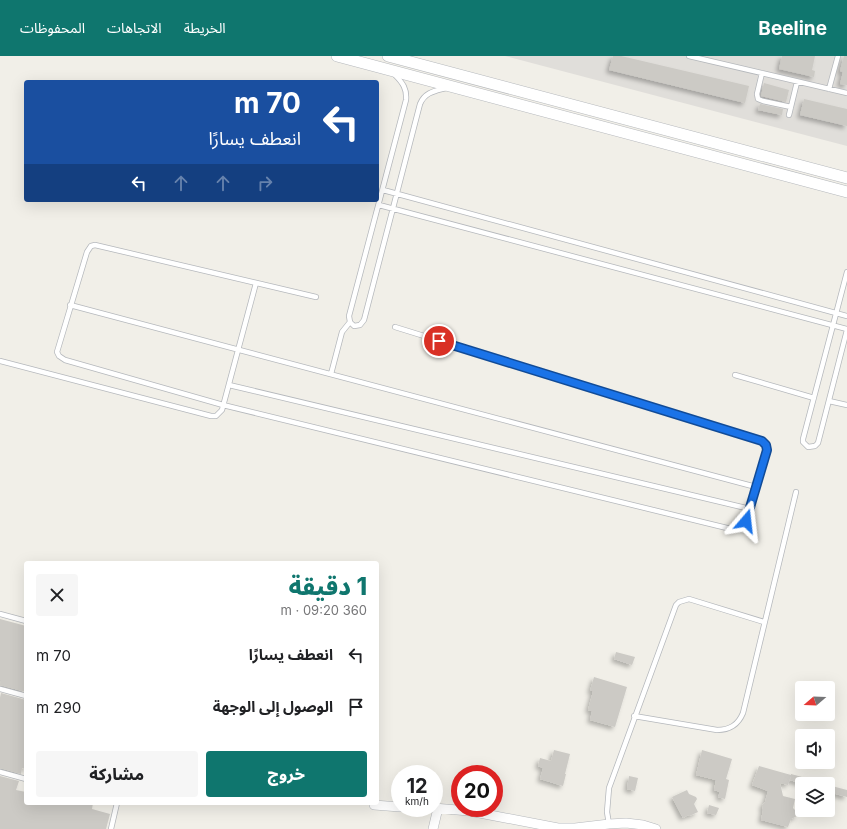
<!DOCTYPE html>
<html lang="ar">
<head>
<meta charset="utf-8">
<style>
	body { margin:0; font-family:Inter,"Noto Sans Arabic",sans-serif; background:#f6f6f6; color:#202124; direction:rtl; height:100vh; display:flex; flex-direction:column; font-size:15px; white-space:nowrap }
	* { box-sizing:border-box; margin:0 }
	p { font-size:13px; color:#757577 }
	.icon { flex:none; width:22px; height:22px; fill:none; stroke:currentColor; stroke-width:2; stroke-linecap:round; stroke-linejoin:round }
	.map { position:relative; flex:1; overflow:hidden; direction:ltr }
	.details { position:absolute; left:24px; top:505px; width:355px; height:244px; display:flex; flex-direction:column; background:#fff; border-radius:4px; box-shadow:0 4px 16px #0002; direction:rtl }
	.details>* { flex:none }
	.top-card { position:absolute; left:24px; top:24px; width:355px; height:122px; border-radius:4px; box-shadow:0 4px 16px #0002; direction:rtl; background:#1a4fa0; color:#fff; overflow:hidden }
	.needle { width:26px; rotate:251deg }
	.controls { position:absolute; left:795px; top:625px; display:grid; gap:8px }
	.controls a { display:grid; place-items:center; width:40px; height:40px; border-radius:4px; background:#fff; box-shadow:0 4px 16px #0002; font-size:20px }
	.speed { position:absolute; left:391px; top:709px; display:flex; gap:8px; font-size:20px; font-weight:700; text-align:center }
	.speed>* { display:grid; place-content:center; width:52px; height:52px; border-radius:50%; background:#fff; box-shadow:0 4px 16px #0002; line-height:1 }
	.speed small { font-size:10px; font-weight:400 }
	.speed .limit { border:6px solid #d22; background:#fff; color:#111 }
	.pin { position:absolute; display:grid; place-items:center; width:34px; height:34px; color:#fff; margin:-17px; border:2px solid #fff; border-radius:50%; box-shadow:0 1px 4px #0007 }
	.me { position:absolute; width:44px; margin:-22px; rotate:17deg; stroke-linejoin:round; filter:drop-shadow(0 0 3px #0008) }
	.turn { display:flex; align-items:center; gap:14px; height:84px; padding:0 12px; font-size:18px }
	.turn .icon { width:52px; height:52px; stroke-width:2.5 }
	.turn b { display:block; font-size:28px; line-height:34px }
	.lanes { display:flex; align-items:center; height:38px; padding:0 12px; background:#0003; justify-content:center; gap:20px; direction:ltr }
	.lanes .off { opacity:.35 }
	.round { display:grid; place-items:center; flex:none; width:42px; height:42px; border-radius:4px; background:#f6f6f6 }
	.summary { display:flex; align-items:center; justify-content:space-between; height:68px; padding:0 12px }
	h1 { font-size:24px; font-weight:800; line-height:30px; color:#0f766e }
	.button { display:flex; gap:8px; margin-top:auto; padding:8px 12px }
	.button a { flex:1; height:46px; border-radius:4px; background:#0f766e; color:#fff; font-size:16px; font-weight:800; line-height:46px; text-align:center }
	.button a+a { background:#f6f6f6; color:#202124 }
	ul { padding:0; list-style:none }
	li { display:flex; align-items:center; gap:12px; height:52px; padding:0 12px }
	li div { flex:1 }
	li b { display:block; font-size:15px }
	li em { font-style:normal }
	header { display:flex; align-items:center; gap:24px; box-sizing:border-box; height:56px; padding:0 20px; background:#0f766e; color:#fff }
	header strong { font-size:19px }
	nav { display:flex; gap:22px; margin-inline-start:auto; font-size:14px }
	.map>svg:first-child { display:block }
</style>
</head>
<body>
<header>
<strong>Beeline</strong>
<nav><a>الخريطة</a><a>الاتجاهات</a><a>المحفوظات</a></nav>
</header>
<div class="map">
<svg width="847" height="773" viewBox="0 0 847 773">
	<defs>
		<filter id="shadow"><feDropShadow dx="-3" dy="3" stdDeviation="2" flood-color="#0004"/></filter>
	</defs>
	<rect width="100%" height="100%" fill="#f1efe8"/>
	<!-- industrial -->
	<path fill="#e0deda" d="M505,0H847V90Z"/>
	<!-- building -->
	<path fill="#cccac5" filter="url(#shadow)" d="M613,0H621L749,30L745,47L609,14Z
		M782,0H815L812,14L815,15L814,21L779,13Z
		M844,0H847V29L840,28L843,16L840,15Z
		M764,27L789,34L786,46L761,40Z
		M804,43L847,53V70L800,59Z
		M760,48L783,53L782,59L758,54Z
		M0,563L26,570V636L0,629L1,624H0Z
		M616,596L635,601L632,609L614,603Z
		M594,621L627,631L615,671L590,664L592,655L588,654L593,635H590Z
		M1,637L26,644V713L22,712L21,718L0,712V642Z
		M554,694L570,698L565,718H566L563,730L540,723L543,712L538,710L540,702L551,705Z
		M702,694L732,703L726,723L729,724L725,743L718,741L720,736L714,734L716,724L696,719Z
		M759,710L791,719L788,729L780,727L783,740L795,743L793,752L797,756V760L791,763L788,771L761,764L763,754L762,749L765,746L768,735L752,729Z
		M791,718L820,726V728H802L790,724Z
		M0,720L19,725L16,734L26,736V747H93L92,753L110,758L106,773H0Z
		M629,720L638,722L635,735L627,733Z
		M828,729L847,734V741L828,736Z
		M687,734L689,738L696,741L697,743L694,748L698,756L689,760L688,759L683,762L672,741Z
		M709,749L719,752L716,759L707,757Z"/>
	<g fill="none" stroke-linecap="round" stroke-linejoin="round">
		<!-- service casing -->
		<g stroke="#b5b8bc" stroke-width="6">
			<path id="service" d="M689,0L847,37
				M762,17L757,38L758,43L763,45L791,51
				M395,19C403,27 407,33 406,44L349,260L350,266L354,270L360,269L364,264L420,48C425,36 435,35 446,32
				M829,33L838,0
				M789,59L797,26
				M383,134L847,260
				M379,149L847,273
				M847,216L803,383V386L808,391L815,390L818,387L847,274
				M316,241L95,189L91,190L87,196L57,296L59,300L65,304L223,349L731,473H739L744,468L767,394L766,389L762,385L395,271
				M70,249L756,431
				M0,305L211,360H216L222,354L256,227
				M331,318L342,276L350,266
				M735,319L814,342
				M229,329L750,453
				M829,345L847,349
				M0,558L26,565
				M0,633L26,640
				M634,660L717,674C730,674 738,669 743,657L796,436
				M0,716L26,723
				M609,768L607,756L609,732L676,549L679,546L689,543L764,566
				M111,773L117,747"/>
		</g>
		<!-- minor casing -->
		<g stroke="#b5b8bc" stroke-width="10">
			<path id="minor" d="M374,749L400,751
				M434,752L469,755L558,772H575L609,768L626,767L643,769L656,773
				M433,773L438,752"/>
		</g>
		<!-- tertiary casing -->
		<g stroke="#b5b8bc" stroke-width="12">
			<path id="tertiary" d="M337,0L847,136
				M388,0L847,122"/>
		</g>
		<!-- service -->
		<use href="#service" stroke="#fff" stroke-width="4.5"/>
		<!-- minor -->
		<use href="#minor" stroke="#fff" stroke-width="9"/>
		<!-- tertiary -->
		<use href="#tertiary" stroke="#fff" stroke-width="11"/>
	</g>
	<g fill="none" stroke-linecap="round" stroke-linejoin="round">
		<!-- route casing -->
		<g stroke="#114b97" stroke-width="10">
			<path id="route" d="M439,285L762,385L766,389L767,394L746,465"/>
		</g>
		<!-- route -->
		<use href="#route" stroke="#1a73e8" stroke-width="7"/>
	</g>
</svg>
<div class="controls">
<a><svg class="needle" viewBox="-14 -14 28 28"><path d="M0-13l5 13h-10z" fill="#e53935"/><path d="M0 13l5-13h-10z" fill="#757577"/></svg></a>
<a><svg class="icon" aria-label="sound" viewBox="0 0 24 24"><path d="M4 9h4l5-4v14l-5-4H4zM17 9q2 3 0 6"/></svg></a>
<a><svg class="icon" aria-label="layers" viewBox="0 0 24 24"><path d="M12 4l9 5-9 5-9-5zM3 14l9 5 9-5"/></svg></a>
</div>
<div class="speed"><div>12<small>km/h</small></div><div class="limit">20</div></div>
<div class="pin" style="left:439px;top:285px;background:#d93025"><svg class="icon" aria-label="arrive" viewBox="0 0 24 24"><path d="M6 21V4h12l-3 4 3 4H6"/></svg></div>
<svg class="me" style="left:746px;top:465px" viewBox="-20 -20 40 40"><path d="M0-17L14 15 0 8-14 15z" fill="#1a73e8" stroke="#fff" stroke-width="4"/></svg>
<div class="top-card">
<div class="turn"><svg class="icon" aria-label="left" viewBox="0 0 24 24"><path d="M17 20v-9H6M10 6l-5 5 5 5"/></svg><div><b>70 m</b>انعطف يسارًا</div></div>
<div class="lanes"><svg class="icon" aria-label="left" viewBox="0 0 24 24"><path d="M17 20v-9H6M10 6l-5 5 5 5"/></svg><svg class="icon off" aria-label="ahead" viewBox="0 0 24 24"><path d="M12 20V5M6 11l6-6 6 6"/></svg><svg class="icon off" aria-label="ahead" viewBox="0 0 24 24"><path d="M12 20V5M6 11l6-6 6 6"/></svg><svg class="icon off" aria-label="right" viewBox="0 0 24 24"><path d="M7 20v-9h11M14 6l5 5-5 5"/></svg></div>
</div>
<section class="details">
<div class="summary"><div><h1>1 دقيقة</h1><p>360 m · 09:20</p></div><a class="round"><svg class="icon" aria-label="close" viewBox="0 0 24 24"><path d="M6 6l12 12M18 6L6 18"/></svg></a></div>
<ul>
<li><svg class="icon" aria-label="left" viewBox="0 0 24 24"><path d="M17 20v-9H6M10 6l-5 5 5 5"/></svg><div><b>انعطف يسارًا</b></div><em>70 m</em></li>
<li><svg class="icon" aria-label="arrive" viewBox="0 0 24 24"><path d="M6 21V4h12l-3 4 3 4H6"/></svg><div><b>الوصول إلى الوجهة</b></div><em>290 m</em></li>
</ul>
<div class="button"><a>خروج</a><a>مشاركة</a></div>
</section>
</div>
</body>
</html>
